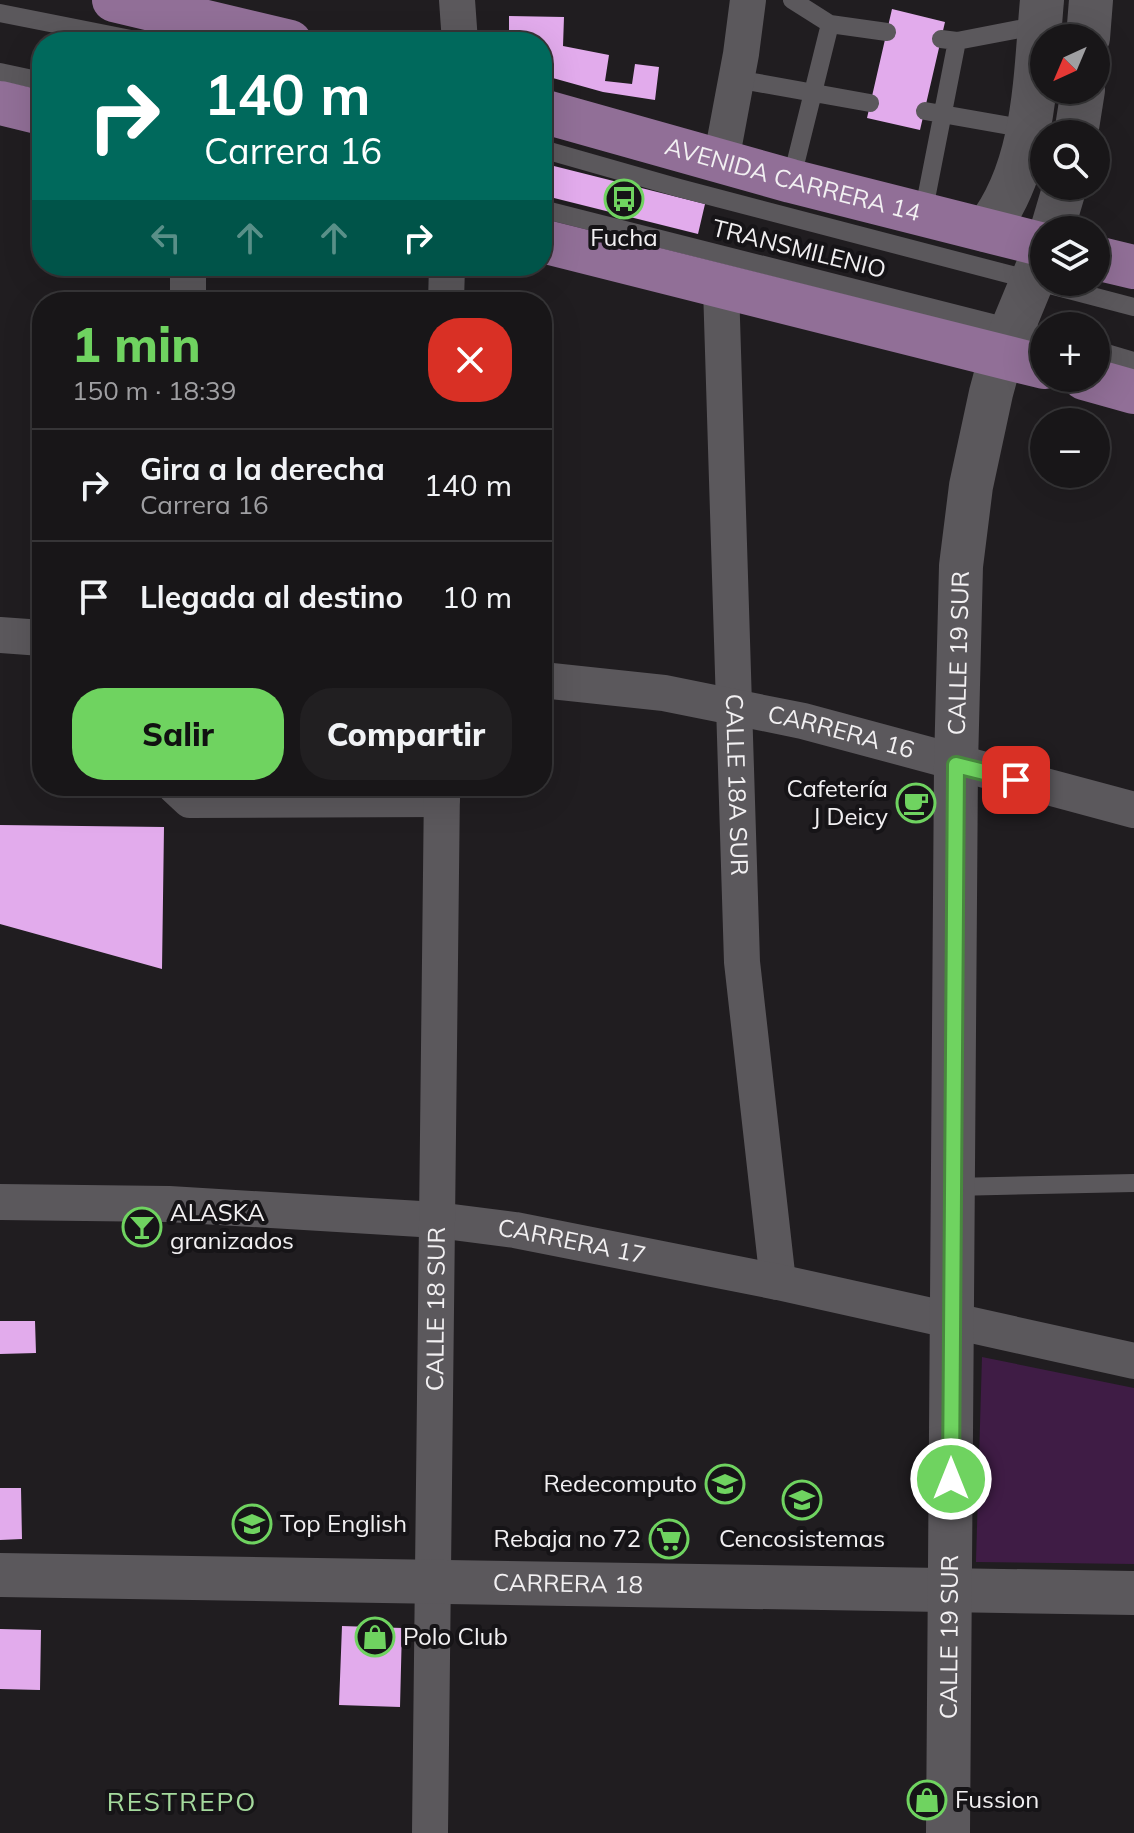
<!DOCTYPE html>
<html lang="es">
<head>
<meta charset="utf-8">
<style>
	body { margin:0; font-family:Mulish,sans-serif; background:#211f21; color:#f1f3f6; height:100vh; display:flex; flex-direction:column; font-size:30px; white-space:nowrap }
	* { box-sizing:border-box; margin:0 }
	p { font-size:26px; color:#9f9fa2 }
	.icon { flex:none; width:44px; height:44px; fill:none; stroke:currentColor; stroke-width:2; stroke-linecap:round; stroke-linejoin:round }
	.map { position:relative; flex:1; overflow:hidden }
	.details { position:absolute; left:32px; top:292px; width:520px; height:504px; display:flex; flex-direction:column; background:#181618; border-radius:32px; box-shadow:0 8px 32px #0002,0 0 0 2px #363537 }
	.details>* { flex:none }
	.guide { position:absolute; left:32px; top:32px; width:520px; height:244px; border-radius:32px; box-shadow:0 8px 32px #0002,0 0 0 2px #363537; background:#00695c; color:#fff; overflow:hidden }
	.needle { width:52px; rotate:224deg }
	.controls { position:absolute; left:1030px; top:24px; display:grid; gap:16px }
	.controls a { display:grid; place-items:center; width:80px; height:80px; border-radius:50%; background:#181618; box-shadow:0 8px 32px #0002,0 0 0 2px #363537; font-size:40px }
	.pin { position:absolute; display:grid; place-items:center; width:68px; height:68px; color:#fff; margin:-34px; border-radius:16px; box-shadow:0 4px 12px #0006 }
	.me { position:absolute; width:88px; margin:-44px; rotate:0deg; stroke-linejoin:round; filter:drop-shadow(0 0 6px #0008) }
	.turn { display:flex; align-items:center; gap:28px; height:168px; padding:0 40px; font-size:36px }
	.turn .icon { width:104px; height:104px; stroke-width:2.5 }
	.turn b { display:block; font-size:56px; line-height:68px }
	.lanes { display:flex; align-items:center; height:76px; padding:0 40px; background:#0003; justify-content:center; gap:40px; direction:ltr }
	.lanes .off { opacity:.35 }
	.round { display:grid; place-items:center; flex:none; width:84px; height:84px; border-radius:32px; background:#211f21 }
	.headline { display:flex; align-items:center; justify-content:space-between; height:136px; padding:0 40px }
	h1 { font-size:48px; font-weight:800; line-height:60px; color:#6fd360 }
	.button { display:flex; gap:16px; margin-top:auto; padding:16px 40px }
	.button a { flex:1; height:92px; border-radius:32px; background:#6fd360; color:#111; font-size:32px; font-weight:800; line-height:92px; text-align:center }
	.button a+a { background:#211f21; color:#f1f3f6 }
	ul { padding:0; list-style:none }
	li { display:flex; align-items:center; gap:24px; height:112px; padding:0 40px; border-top:2px solid #363537 }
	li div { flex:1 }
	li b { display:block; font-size:30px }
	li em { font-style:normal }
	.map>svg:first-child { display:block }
</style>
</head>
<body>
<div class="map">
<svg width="1134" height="1833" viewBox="0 0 1134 1833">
	<rect width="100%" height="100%" fill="#201d20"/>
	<!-- green -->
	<path fill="#3f1c45" d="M982,1357L1134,1388V1564L976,1562Z"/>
	<!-- building -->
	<path fill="#e2abec" d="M892,9L945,22L920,130L867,118Z
		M509,16L564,17L563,46L609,55L605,81L632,84L635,64L659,67L655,100L603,92L542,75V42H509Z
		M542,163L705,204L698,234L542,195Z
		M0,825L164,827L162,969L0,924Z
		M0,1321H35L36,1353L0,1354Z
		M0,1488H21L22,1539L0,1540Z
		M342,1626L402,1628L400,1707L339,1705Z
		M0,1629L41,1630L40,1690L0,1689Z"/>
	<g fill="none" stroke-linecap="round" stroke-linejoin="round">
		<!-- service -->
		<path stroke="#5b585c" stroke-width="18" d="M792,0L830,24L887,32
			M0,13L146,42
			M941,39L957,41L1040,25
			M0,72L42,81
			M736,79L870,103
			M925,111L1027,129
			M542,149L679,188L1134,307
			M791,181L830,24
			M542,209L1044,336
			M923,214L957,41
			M1096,350L1134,361
			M953,1187L1134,1183"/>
		<!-- minor -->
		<g stroke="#5b585c" stroke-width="36">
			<path d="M457,0L460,42"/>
			<path d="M721,161L741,54L748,0"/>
			<path id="s1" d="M721,287L742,962L778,1282"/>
			<path d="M188,302V266"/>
			<path d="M446,302L447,266"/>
			<path d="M0,635L42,638"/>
			<path id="s2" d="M542,680L664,693L803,721L1134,810"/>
			<path d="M175,786L190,800L442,799"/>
			<path id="s3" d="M0,1202L169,1204L437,1220L515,1230L778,1282L1134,1361"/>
			<path id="s4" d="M430,1833L442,786"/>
		</g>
		<!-- tertiary -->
		<path stroke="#5b585c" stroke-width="44" d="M1088,38L1091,0
			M1076,134L1083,90
			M986,230C1036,167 1035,77 1042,0
			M1052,230L1065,186"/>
		<!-- secondary -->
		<g stroke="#5b585c" stroke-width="44">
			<path id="s5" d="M0,1575L1134,1593"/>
			<path id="s6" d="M948,1833L956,765L961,566L971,486L991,393L1001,356L1044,252"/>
		</g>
		<!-- primary -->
		<g stroke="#916f97" stroke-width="44">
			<path d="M114,0L290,42"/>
			<path d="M0,103L42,113"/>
			<path id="s7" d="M542,111L791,181L1044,245"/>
			<path d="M542,241L1044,367"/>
			<path d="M1096,258L1134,267"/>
			<path d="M1084,378L1134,392"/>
		</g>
	</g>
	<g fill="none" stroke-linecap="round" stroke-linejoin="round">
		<!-- route casing -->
		<g stroke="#48893e" stroke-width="20">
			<path id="route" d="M951,1479L956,765L1016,780"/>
		</g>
		<!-- route -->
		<use href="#route" stroke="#6fd360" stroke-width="14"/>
	</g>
	<!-- icons -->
	<defs>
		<g id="bus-ring" transform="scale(2)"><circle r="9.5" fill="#161417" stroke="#6fd360" stroke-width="1.5"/><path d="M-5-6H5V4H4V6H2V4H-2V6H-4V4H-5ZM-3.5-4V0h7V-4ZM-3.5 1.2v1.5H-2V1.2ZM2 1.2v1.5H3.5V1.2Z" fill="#6fd360"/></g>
		<g id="cafe-ring" transform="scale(2)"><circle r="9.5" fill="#161417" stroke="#6fd360" stroke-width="1.5"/><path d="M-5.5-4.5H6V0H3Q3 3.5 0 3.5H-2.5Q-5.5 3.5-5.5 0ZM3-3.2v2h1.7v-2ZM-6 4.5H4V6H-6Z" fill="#6fd360"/></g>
		<g id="bar-ring" transform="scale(2)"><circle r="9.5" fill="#161417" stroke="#6fd360" stroke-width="1.5"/><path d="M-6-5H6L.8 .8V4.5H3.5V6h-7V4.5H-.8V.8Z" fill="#6fd360"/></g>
		<g id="university-ring" transform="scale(2)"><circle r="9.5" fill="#161417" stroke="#6fd360" stroke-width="1.5"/><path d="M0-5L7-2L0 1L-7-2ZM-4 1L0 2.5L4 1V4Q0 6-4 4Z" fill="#6fd360"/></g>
		<g id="supermarket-ring" transform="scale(2)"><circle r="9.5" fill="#161417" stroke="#6fd360" stroke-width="1.5"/><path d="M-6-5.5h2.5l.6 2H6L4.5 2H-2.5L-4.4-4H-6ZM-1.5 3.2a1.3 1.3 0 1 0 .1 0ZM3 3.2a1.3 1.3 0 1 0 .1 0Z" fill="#6fd360"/></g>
		<g id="shop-ring" transform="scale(2)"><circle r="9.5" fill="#161417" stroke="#6fd360" stroke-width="1.5"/><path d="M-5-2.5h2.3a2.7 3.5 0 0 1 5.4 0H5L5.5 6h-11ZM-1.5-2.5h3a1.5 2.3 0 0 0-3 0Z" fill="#6fd360"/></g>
	</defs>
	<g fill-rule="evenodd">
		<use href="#bus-ring" x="624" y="199"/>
		<use href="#cafe-ring" x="916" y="803"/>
		<use href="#bar-ring" x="142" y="1227"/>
		<use href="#university-ring" x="725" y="1484"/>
		<use href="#university-ring" x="802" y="1500"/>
		<use href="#university-ring" x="252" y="1524"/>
		<use href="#supermarket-ring" x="669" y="1539"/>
		<use href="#shop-ring" x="375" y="1637"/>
		<use href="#shop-ring" x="927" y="1800"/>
	</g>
	<g text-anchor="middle" stroke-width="8" stroke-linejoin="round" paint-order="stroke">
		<!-- street labels -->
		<g font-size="24" fill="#f2f0f2" stroke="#161417">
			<text dy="8" stroke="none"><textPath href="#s7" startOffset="260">AVENIDA CARRERA 14</textPath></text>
			<text transform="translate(799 249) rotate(14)" y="8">TRANSMILENIO</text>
			<text dy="8" stroke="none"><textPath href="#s6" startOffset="1180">CALLE 19 SUR</textPath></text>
			<text dy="8" stroke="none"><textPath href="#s2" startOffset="304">CARRERA 16</textPath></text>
			<text dy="8" stroke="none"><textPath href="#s1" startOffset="498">CALLE 18A SUR</textPath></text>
			<text dy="8" stroke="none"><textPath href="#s3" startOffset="574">CARRERA 17</textPath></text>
			<text dy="8" stroke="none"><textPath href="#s4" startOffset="524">CALLE 18 SUR</textPath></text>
			<text dy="8" stroke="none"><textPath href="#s5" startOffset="568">CARRERA 18</textPath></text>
			<text dy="8" stroke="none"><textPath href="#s6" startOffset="196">CALLE 19 SUR</textPath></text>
		</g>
		<!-- poi labels -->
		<g font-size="24" fill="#f2f0f2" stroke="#161417" text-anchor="start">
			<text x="624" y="246" text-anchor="middle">Fucha</text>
			<text x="888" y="797" text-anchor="end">Cafetería<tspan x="888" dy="28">J Deicy</tspan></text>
			<text x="170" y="1221">ALASKA<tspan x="170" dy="28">granizados</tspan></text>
			<text x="697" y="1492" text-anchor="end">Redecomputo</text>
			<text x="280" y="1532">Top English</text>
			<text x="641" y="1547" text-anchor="end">Rebaja no 72</text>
			<text x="802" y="1547" text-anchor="middle">Cencosistemas</text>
			<text x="403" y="1645">Polo Club</text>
			<text x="955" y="1808">Fussion</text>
		</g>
		<!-- neighbourhood labels -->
		<g font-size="26" letter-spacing="2" fill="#a5da9d" stroke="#161417">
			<text x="182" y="1811">RESTREPO</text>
		</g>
	</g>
</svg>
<div class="controls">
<a><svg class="needle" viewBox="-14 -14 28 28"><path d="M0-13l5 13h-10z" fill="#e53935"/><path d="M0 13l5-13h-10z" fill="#9f9fa2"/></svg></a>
<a><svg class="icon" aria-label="search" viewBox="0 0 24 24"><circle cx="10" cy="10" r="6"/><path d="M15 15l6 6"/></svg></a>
<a><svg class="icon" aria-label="layers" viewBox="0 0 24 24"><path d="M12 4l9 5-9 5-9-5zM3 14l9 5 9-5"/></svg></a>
<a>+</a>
<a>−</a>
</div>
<div class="pin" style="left:1016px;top:780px;background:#d93025"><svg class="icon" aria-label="arrive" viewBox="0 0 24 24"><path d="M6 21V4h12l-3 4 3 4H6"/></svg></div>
<svg class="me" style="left:951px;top:1479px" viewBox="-20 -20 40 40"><circle r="17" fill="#6fd360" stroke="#fff" stroke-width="3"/><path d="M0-11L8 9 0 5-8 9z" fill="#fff"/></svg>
<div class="guide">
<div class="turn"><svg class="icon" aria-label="right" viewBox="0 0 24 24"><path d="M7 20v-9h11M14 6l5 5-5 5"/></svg><div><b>140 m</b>Carrera 16</div></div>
<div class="lanes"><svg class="icon off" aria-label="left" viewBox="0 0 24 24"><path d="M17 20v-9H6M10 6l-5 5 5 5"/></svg><svg class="icon off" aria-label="ahead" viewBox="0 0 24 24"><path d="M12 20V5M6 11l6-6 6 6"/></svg><svg class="icon off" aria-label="ahead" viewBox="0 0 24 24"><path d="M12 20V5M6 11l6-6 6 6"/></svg><svg class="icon" aria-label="right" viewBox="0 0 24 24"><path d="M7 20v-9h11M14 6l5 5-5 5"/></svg></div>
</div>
<section class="details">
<div class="headline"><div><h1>1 min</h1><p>150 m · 18:39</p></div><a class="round" style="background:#d93025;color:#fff"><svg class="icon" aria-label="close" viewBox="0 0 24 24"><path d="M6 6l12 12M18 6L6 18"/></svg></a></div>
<ul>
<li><svg class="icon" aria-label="right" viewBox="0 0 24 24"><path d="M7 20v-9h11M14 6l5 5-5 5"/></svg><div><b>Gira a la derecha</b><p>Carrera 16</p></div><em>140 m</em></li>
<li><svg class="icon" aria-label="arrive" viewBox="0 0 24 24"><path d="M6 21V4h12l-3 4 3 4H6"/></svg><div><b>Llegada al destino</b></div><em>10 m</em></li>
</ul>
<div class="button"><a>Salir</a><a>Compartir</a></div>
</section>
</div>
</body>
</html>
